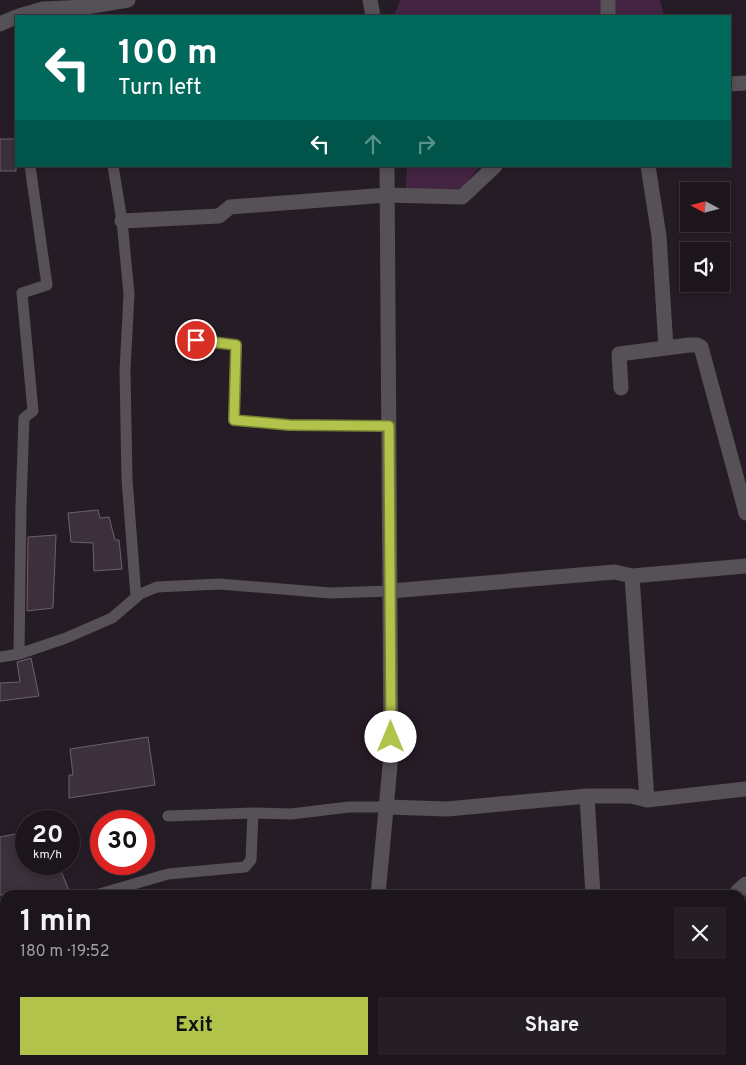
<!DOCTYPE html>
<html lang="en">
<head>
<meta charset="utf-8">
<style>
	body { margin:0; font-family:Overpass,sans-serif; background:#251e25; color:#f1f3f6; height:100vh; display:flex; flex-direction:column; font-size:19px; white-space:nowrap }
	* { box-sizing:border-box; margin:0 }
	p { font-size:16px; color:#a09fa3 }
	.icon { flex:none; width:28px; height:28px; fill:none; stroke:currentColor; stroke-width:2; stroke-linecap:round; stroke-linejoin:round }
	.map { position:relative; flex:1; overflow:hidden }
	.drawer { position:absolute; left:0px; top:890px; width:746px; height:175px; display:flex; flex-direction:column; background:#1c151c; border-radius:15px 15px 0 0; box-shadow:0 2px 8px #0003,0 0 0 1px #3a343b }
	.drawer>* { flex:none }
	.banner { position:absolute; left:15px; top:15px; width:716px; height:152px; border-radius:0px; box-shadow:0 2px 8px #0003,0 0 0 1px #3a343b; background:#00695c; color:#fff; overflow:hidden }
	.needle { width:32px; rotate:277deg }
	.tools { position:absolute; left:680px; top:182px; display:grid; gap:10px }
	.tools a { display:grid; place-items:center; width:50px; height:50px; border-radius:0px; background:#1c151c; box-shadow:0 2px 8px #0003,0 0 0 1px #3a343b; font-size:25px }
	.speed { position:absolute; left:15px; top:810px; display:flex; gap:10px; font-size:25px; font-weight:700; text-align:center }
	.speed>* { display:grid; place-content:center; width:65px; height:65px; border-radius:50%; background:#1c151c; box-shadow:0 2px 8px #0003,0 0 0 1px #3a343b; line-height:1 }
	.speed small { font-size:12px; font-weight:400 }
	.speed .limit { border:8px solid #d22; background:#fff; color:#111 }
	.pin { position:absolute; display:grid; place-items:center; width:42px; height:42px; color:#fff; margin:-21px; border:2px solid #fff; border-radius:50%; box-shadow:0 1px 5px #0007 }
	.me { position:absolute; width:55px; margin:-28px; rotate:0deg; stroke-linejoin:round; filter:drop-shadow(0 0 4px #0008) }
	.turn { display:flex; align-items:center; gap:18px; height:105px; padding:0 20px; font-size:22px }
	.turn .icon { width:65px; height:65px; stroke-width:2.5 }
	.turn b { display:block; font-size:35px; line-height:42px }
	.lanes { display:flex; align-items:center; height:48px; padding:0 20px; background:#0003; justify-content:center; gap:25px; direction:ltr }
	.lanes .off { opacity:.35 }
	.round { display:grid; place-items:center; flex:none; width:52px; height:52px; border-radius:0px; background:#251e25 }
	.overview { display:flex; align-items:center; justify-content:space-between; height:85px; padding:0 20px }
	h1 { font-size:30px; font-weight:700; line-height:38px }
	.primary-button { display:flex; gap:10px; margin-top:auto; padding:10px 20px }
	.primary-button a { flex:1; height:58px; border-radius:0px; background:#b2c34c; color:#111; font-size:20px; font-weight:700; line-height:58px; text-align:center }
	.primary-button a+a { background:#251e25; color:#f1f3f6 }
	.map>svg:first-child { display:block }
</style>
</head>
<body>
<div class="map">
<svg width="746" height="1065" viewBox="0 0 746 1065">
	<rect width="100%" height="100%" fill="#261c26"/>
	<!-- green -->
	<path fill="#432543" d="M400,0H660L664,16H394Z
		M407,166H480L459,192L406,188Z"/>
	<!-- building -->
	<path fill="#3b303b" stroke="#6b606b" d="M0,139H16V171H0Z
		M98,510L100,518L109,517L115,540H119L122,569L94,571L93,543L71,542L68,513Z
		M56,535L53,608L27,611L28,537Z
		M31,658L39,696L0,701V683L20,682L17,662Z
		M148,737L155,785L69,798V775H73L70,749Z
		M26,832V864H58L71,895H0V837Z"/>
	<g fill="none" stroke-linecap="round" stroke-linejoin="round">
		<!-- service -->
		<path stroke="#565156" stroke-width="11" d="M113,166L122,221L129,294L125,370L127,479L136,597
			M196,340L236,345L234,420L289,425L389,426
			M19,654L21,506L24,418L33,411L22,293L47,285L30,166
			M0,657L19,654L66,638L112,618L140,594L157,587L219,584L330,593L391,591
			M168,816L253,813L291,814L349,807H387
			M96,895L168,874L245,867L251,860L253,813
			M0,937L5,934"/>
		<!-- minor -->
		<path stroke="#565156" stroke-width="15" d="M370,0L373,16
			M608,0V16
			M19,16L43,9L86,7L128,0
			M0,24L16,17
			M730,84L746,83
			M648,166L659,236L666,348
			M122,221L219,216L230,207L387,195L462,197L495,166
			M621,388L619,354L689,345H697L701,347L746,513
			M632,576L647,800
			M391,591L615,572L632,576L746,566
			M587,796L593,895
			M387,807L447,809L587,796H631L647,800L746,789
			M378,895L391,755L387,166
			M738,895V891L746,884
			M539,1060V1065
			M353,1065L354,1060
			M459,1065V1060"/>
	</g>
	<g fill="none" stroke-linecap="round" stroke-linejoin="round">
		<!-- route casing -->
		<g stroke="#747f31" stroke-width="12">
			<path id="route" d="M196,340L236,345L234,420L289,425L389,426L391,737"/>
		</g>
		<!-- route -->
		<use href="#route" stroke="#b2c34c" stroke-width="9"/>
	</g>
</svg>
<div class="tools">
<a><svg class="needle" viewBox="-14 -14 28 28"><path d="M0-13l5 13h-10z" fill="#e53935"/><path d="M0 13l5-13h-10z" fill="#a09fa3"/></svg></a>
<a><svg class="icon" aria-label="sound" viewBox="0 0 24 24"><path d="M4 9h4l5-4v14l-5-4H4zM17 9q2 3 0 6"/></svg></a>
</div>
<div class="speed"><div>20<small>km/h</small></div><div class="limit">30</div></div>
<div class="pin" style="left:196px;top:340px;background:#d93025"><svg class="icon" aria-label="arrive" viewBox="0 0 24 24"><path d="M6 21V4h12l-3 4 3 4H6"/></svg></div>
<svg class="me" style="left:391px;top:737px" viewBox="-20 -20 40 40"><circle r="19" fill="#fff"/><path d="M0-13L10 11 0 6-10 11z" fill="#b2c34c"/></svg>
<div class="banner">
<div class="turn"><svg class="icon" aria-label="left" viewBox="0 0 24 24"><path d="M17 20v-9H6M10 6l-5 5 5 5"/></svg><div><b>100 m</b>Turn left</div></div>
<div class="lanes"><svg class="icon" aria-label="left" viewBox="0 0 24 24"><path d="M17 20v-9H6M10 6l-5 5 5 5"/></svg><svg class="icon off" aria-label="ahead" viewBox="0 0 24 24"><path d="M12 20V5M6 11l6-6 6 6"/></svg><svg class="icon off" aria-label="right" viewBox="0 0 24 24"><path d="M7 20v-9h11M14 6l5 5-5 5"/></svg></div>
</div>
<section class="drawer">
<div class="overview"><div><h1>1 min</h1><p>180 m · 19:52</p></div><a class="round"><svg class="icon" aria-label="close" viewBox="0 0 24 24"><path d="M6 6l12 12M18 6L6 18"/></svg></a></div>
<div class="primary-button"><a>Exit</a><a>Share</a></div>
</section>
</div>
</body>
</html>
